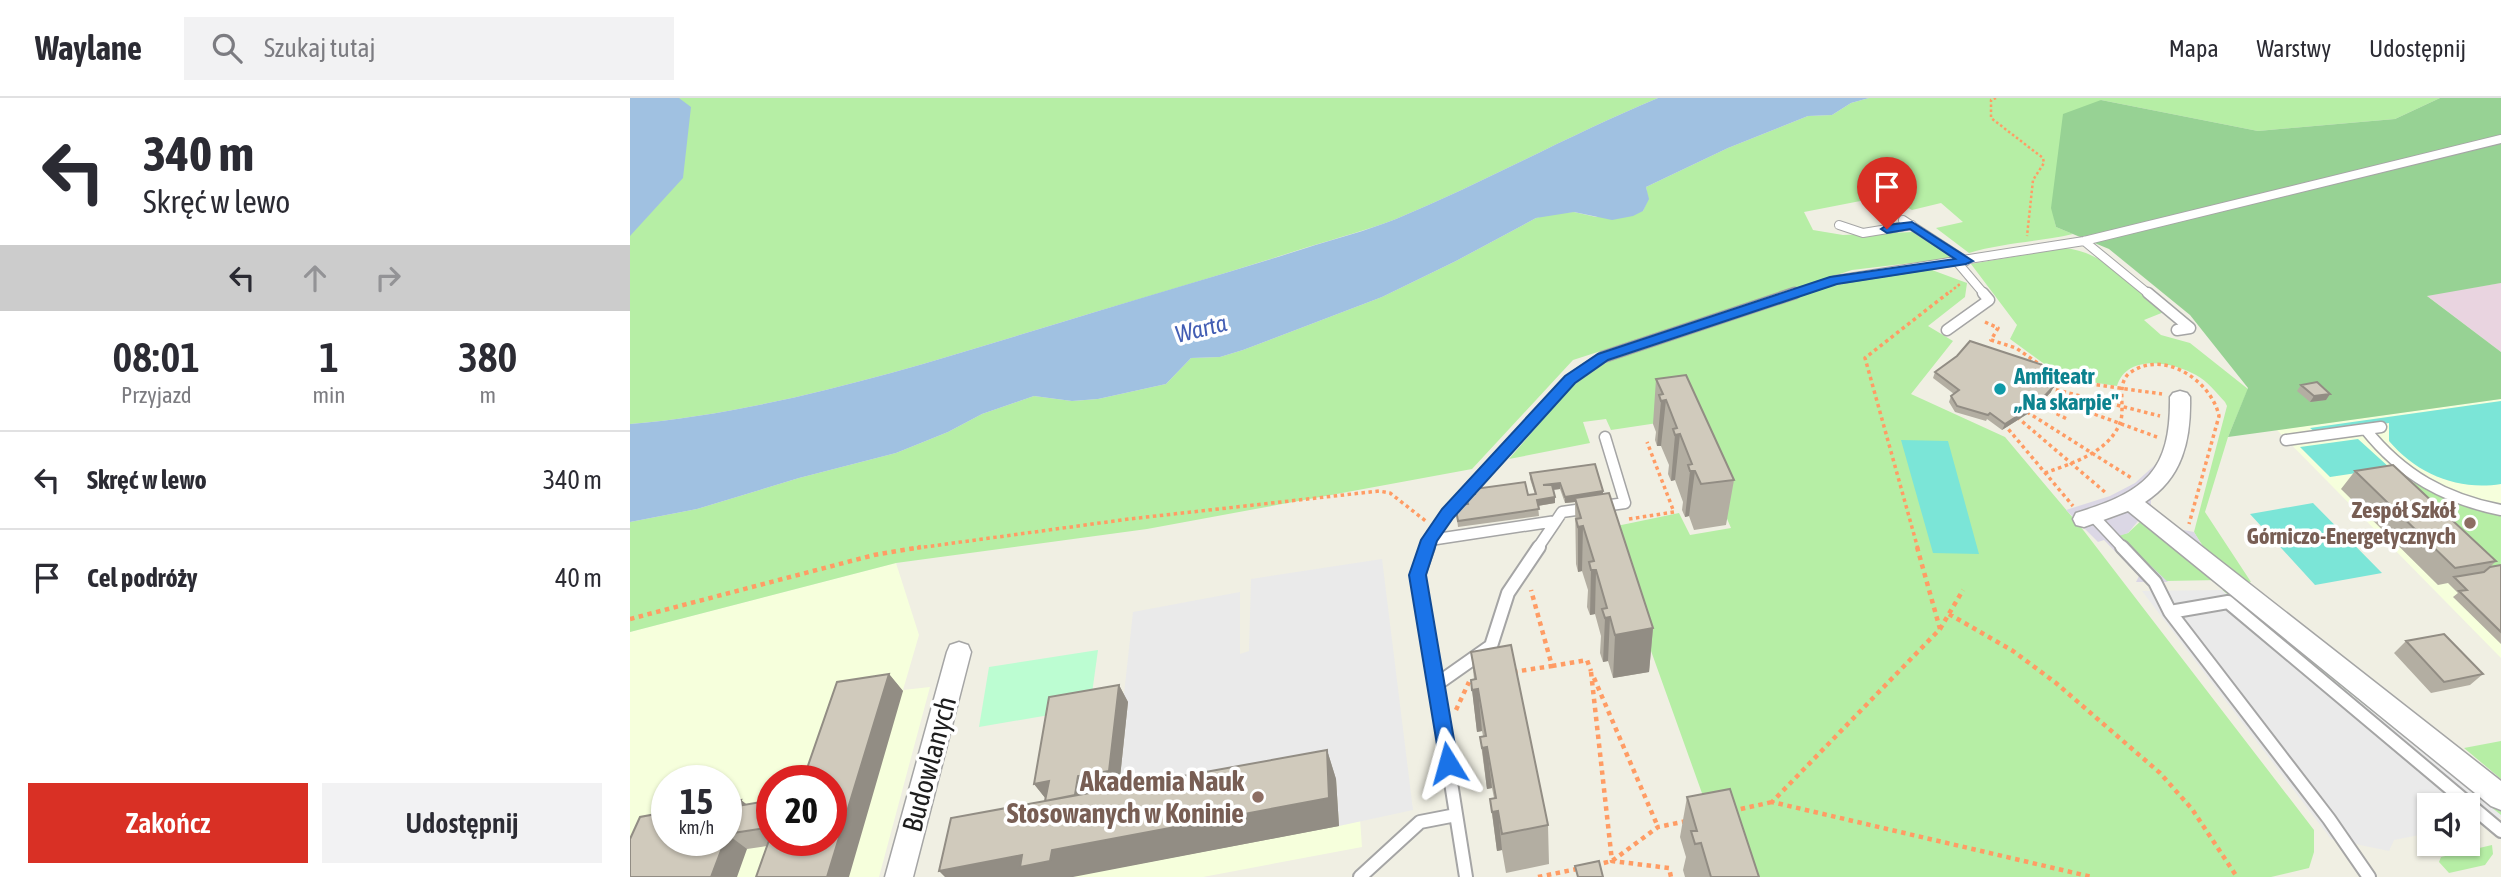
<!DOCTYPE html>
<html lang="pl">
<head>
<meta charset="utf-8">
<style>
	body { margin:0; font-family:"Asap Condensed",sans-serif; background:#f2f2f3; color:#2b2b33; height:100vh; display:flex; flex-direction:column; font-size:26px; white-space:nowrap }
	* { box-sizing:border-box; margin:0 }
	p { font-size:23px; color:#7c7c81 }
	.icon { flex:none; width:38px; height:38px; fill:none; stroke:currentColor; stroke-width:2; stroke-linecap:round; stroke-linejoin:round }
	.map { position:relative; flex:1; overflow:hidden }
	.sheet { display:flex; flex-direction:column; background:#fff; width:630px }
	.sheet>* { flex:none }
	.banner { background:#fff; color:#2b2b33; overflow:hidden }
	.tools { position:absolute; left:1787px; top:695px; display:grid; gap:14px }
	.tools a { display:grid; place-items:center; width:63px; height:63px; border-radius:0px; background:#fff; box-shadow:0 2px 5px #0004; font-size:35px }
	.speed { position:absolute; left:21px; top:667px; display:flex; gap:14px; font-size:35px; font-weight:700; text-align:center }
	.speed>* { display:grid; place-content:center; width:91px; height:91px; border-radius:50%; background:#fff; box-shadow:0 2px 5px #0004; line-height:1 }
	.speed small { font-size:18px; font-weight:400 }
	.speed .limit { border:10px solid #d22; background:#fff; color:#111 }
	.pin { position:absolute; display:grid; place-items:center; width:60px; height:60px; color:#fff; margin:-72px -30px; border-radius:50% 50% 50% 0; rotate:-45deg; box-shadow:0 0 7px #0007 }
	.pin .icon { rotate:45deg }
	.me { position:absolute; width:77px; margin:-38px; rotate:352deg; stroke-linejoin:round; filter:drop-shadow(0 0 5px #0008) }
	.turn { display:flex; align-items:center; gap:24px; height:147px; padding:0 28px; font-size:32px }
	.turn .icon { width:91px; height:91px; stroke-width:2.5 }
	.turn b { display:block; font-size:49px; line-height:60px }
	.lanes { display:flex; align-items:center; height:66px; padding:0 28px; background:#0003; justify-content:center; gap:35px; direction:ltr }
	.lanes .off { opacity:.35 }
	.eta { display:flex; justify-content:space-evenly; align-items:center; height:119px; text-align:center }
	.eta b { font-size:42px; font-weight:600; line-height:49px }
	.primary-button { display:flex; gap:14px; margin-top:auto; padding:14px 28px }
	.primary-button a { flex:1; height:80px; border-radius:0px; background:#d93025; color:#fff; font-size:28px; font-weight:600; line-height:80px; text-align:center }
	.primary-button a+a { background:#f2f2f3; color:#2b2b33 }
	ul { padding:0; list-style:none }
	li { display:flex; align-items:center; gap:21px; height:98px; padding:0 28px; border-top:2px solid #e1e1e2 }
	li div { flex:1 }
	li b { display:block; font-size:26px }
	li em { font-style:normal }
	header { display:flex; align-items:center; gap:42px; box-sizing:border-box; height:98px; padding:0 35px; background:#fff; border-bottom:2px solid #e1e1e2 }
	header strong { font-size:33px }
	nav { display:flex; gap:38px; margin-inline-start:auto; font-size:24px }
	.search { width:490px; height:63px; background:#f2f2f3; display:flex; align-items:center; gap:18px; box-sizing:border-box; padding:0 24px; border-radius:0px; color:#7c7c81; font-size:26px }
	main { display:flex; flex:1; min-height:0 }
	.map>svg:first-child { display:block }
</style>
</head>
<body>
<header>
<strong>Waylane</strong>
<div class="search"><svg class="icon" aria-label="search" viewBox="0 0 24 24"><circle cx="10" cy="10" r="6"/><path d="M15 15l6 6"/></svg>Szukaj tutaj</div>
<nav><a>Mapa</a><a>Warstwy</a><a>Udostępnij</a></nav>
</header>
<main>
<section class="sheet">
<div class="banner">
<div class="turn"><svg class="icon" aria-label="left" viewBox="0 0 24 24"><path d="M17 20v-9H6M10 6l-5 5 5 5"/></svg><div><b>340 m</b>Skręć w lewo</div></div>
<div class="lanes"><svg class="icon" aria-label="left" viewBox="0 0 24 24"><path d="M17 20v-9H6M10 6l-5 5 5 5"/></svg><svg class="icon off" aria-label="ahead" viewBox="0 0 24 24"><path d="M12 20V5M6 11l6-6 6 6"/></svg><svg class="icon off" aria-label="right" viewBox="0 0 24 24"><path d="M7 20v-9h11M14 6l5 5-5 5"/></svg></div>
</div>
<div class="eta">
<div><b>08:01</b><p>Przyjazd</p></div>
<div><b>1</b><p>min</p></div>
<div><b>380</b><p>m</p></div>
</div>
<ul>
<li><svg class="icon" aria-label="left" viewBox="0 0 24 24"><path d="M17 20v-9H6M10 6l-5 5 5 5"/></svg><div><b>Skręć w lewo</b></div><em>340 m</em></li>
<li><svg class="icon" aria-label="arrive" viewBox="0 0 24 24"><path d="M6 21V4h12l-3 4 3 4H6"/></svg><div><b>Cel podróży</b></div><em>40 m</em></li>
</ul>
<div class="primary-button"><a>Zakończ</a><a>Udostępnij</a></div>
</section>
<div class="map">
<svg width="1871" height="779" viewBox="0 0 1871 779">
	<rect width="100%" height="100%" fill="#f0efe3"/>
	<!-- industrial -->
	<path fill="#e9d4e0" d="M1871,185V254L1796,197Z"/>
	<!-- education -->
	<path fill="#f6ffdc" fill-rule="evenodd" d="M1871,301V560L1647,332Z
		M266,465L289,537L273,592L300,589L249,779H0V534ZM37,682H96V742H37ZM142,682H201V742H142Z
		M726,663L732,749L573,779H316Z"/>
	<!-- grass -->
	<path fill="#b6eea5" d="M0,0H1028C939,37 855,84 766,121C738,132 707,140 678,149C607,172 536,193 465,214C316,259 155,313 0,326Z
		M1239,0H1810L1765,21L1628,33L1471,2C1448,41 1413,81 1426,129L1443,136C1408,144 1372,145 1339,155L1306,130L1333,124L1311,105L1282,112L1256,98L1174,114L1183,132L1213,137L1283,134L1323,160L1222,172L943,262L842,371L517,431L266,465L0,534V424L67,411L169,380L266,355L318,334L352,316L404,298L442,303L468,301L536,286L561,260L590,259L613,252L752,199L826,163L906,120L925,115L944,114L966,119L1013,113L1018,101L1016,89L1098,50L1178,18L1202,17L1221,5Z
		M1434,150C1474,153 1504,189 1534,214L1514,222L1531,237L1560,245L1618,291L1598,339L1575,414L1621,484C1597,483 1575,453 1564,434L1597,308L1595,304C1586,294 1577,283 1566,277C1543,264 1497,255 1487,288L1428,279L1424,273L1380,241L1387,227L1341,166Z
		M1302,172L1337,185L1335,199L1298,228L1323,243L1281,296L1375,339L1454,433L1684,732V754L1679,770L1641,779H1102L977,430L1049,415L1060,437L1101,430L1054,321L981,332L976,321L953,324L960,345L879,361L940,290L971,267L1002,254L1198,189L1251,178Z
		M1785,385L1825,404L1871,414V472L1844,476L1754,390Z
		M1512,422L1590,482L1535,483L1489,437L1498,435Z
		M1592,492H1601L1871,709V718Z
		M1871,643V681L1834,650Z
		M1862,747L1863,756L1855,767L1819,775L1809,764L1811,759Z"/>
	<!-- forest -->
	<path fill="#97d294" d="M1810,0H1871V185L1797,198L1871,254V301L1598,339L1618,290L1560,217L1479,151L1426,129L1421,110L1433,16L1471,2L1628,33L1765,21Z"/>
	<!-- park -->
	<path fill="#bcfdd2" d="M468,552L460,610L349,629L359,569Z"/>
	<!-- pitch -->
	<path fill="#7be5d7" d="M1871,303V386C1828,393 1787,376 1759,343V325L1686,335L1680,330Z
		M1728,341L1760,370L1700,379L1670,349Z
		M1271,342L1318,343L1349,456L1303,455Z
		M1683,405L1752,475L1685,487L1620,416Z"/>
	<!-- parking -->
	<path fill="#eaeaea" d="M752,461L783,712L709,728L706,681L455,727L459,694L489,688L498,605H493L503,514L610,494V556L619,553L621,481Z
		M1592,492L1871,717V719L1838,728V707H1799V735L1764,742L1759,753L1701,741L1512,493Z"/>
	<!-- plaza -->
	<path fill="#dbd7e5" d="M1547,293L1558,299L1559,333L1556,350L1521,402V408L1526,417L1543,430L1564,434L1577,456L1512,422L1508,423L1498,435L1489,438L1538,484H1506L1509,478L1474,442L1468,444L1436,412L1480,398L1505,385L1526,366L1538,346L1540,296Z"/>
	<!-- water -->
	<path fill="#a0c1e1" d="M0,0H49L61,9L53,80L0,138Z
		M1028,0H1239L1221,5L1202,17L1178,18L1098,50L1016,89L1019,101L1013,113L1003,118L982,122L944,114L906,120L826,163L752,199L613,252L590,259L561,260L536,286L468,301L442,303L404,298L352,316L318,334L266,355L169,380L67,411L0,424V326C155,313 316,259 465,214C534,193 604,173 673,151C704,141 736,133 766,121C855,84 939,37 1028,0Z"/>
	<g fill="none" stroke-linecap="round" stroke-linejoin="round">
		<!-- lane-far2 casing -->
		<g stroke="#a5a5a5" stroke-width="10">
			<path id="lane-far2" d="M1273,122L1336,163
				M1209,127L1233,135L1282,127
				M1454,143L1520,197
				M1327,164L1355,197
				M1160,197L1205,182L1454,143L1871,41"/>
		</g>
		<!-- lane-far1 casing -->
		<g stroke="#a5a5a5" stroke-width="13">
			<path id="lane-far1" d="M1518,195L1560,230L1547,232
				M1317,232L1359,202L1353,195
				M1736,332C1772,377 1815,401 1871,412
				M1656,342L1751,329
				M1463,418L1494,451
				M800,442L926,423L932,414L995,405L975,339
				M797,451L817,415L940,282L973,259L1165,195
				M907,451L926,423"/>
		</g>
		<!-- lane casing -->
		<g stroke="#a5a5a5" stroke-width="16">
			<path id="lane" d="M798,449L788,477L836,779
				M1492,449L1525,484L1540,514
				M807,586L861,548L878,495L909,449
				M730,779L790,724L826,717
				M1739,779L1699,721L1540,514L1598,504L1871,733"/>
		</g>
		<!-- street casing -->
		<g stroke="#a5a5a5" stroke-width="3">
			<path id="street" d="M1550,293L1557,295L1560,299C1561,341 1553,380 1515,404L1871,683V712L1861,708L1498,413L1454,429L1446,427L1443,421L1446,415C1515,394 1541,374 1540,299L1543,295Z
				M329,544L338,547L341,554L283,779H255L317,554L320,547Z"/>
		</g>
		<!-- path-far2 -->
		<path stroke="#ff9c64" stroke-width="2.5" stroke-dasharray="2.5 2.5" stroke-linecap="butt" d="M1366,0L1361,2V20L1413,60L1414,65L1403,82L1397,138
			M1316,197L1330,186"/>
		<!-- path-far1 -->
		<path stroke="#ff9c64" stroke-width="3.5" stroke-dasharray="3.5 3.5" stroke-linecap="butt" d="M1355,224L1368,230L1361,242L1386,250L1412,268
			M1425,281L1532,296
			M1419,290L1530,318
			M1412,297L1527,339
			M1408,306L1439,322
			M1397,314L1503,381
			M1387,319L1476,395
			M1374,326L1443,408
			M1415,375C1442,365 1478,355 1490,325C1496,310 1485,284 1501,274C1535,251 1582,284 1589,318L1559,426
			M999,421L1044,414L1017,344
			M280,451L499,421L749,393L760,395L797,424
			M1288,451L1235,260L1318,195"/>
		<!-- path -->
		<path stroke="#ff9c64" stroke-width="4.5" stroke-dasharray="4.5 4.5" stroke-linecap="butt" d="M1287,449L1310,531L1142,704L1462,779
			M1319,516L1383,553L1426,585L1530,675L1562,711L1607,779
			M0,521L244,457L291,449
			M1310,531L1333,492
			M922,568L957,562L961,573
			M883,574L922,568L901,492
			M961,574L982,763L1039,770L1041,779
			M964,580L1028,729
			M826,612L839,584
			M1102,713L1142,704
			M965,767L982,763L1028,729L1057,723
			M908,779L947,771"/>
		<!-- lane-far2 -->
		<use href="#lane-far2" stroke="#fff" stroke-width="8"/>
		<!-- lane-far1 -->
		<use href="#lane-far1" stroke="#fff" stroke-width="10"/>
		<!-- lane -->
		<use href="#lane" stroke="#fff" stroke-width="12"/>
		<!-- street -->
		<use href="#street" fill="#fff" fill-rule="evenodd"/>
	</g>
	<!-- wall -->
	<path fill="#b3aea2" d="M1305,274L1421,294L1405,311L1372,332L1357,321L1356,323L1325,314L1319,304L1321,298L1324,296L1303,280Z
		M1026,281L1104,382L1096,427L1064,432L1059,418L1055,419L1052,412L1053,404L1045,382L1041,383L1038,376L1039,367L1031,348H1027L1025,342L1026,334L1023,326Z
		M1671,287L1700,296L1696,302L1680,304L1667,293Z
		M1725,373L1866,463L1860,469L1871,467V546L1823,499L1828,495L1818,485L1808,487L1711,391Z
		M900,375L973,396L1023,530L1019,574L983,580L978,563L973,564L970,555L971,538L965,516L960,517L957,509L958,492L952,473L948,474L946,466L945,404L935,405L930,391L923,392L925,399V405L908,408L909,418L828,429L826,412L905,396L900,381Z
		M1776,543L1853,576L1840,587L1801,595L1764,555Z
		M841,554L918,727L919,766L876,775L872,752L867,753L860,701L864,700L862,690L857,691L850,639L853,638L852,633L847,634L846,625L841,582L844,581Z
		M259,576L273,593L137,748L117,751L0,779L96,704L111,702L117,707L142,702V742Z
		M489,587L498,604L489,689L459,694V695L697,652L706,681L709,728L444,778L416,701L404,686Z
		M1057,699L1129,779H1055L1053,772L1056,759L1050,739Z"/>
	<!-- shaded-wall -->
	<path fill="#928d84" d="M1431,273L1421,294L1405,311L1372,332L1375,326Z
		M1700,296L1696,302L1680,304L1684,298Z
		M1036,302L1031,348H1027L1031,303Z
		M1050,336L1045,382L1041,383L1045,337Z
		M1060,373H1065L1059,418L1055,419Z
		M930,385V391L913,393V387Z
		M973,393V399L945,400V404L935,405V399Z
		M925,399V405L907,408V402Z
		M953,428L952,473L948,474V429Z
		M961,472H966L965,516L960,517Z
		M980,519L978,563L973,564L975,520Z
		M1023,530L1019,574L983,580L985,537Z
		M259,576L273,593L219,779H197Z
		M489,587L498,604L489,689L479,673Z
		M848,591L852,633L847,634L842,592Z
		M857,649L862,690L857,691L852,650Z
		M697,652L706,681L709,728L443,779H315L309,773Z
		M448,678L459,694L455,727L443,711Z
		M419,683L416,701L404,686Z
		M111,702L130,717L108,708Z
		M868,713L872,752L867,753L862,714Z
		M97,736L117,751L107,779H81L95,742H96Z"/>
	<!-- building -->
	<path fill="#d0cabc" stroke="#928d84" stroke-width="2" d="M1340,243L1431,273L1424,288L1408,305L1375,326L1360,315L1358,317L1327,308L1321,298L1329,292L1305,274L1327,258Z
		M1056,277L1104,382L1071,386L1065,373H1060L1058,367L1062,366L1050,336L1045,337L1043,331L1047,330L1036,302L1031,303L1029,297L1033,296L1026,281Z
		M1687,284L1700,296L1684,298L1671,287Z
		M965,366L973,393L935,399L930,385L913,387H922L925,399L907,402L909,411L828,423L826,412L830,407L838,406L836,398L845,396L844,391L895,384L898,397L906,396L900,375Z
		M1763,367L1866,463L1825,470L1725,373Z
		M979,395L1023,530L985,537L980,519L975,520L972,511L977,510L966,472H961L959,464L964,463L953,428L948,429L946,421L951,420L945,400Z
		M1871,467V534L1829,493L1837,492L1824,479L1854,474L1860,469Z
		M1814,536L1853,576L1814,584L1776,543Z
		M881,547L918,727L872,736L868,713L862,714L860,701L866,700L857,649L852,650L850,639L856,638L848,591L842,592L841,582L846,581L841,554Z
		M259,576L197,779H126L142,734V742H201V682H173L207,584Z
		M489,587L479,673L448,678L445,697L415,703L419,683L404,686L419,599Z
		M697,652L699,700L422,752L420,763L390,769L392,757L309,773L321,720Z
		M1100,691L1129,779H1081L1071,745L1065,746L1061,733H1067L1057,699Z
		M111,702L108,708L142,702V729L97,736L96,738V704Z
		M37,714V742H95L81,779H0V741L10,719Z
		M969,763L973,779H948L945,768Z"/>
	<!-- route -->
	<path fill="#1a73e8" stroke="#114b97" stroke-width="2" d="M1282,124L1343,163L1336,166L1207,186L978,262L945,285L823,420L807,443L796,477L828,665L825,671L818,674L811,671L779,477L791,442L812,411L935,278L968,256L1200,179L1325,161L1280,131L1257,135L1251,131L1257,127Z"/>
	<!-- markers -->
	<circle fill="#0f9aa8" stroke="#fff" stroke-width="2.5" cx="1370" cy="291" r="7"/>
	<g fill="#8d6e63" stroke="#fff" stroke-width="2.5">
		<circle cx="1840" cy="425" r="7"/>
		<circle cx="628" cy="699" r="7"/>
	</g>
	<g text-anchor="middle" stroke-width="7" stroke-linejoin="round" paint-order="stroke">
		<!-- culture labels -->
		<g font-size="23" font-weight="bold" fill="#0d838f" stroke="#fff" text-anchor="start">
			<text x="1384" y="286">Amfiteatr<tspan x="1384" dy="26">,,Na skarpie''</tspan></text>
		</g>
		<!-- education labels -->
		<g font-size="23" font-weight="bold" fill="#785e54" stroke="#fff" text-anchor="end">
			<text x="1826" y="420">Zespół Szkół<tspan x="1826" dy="26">Górniczo-Energetycznych</tspan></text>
		</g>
		<!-- water labels -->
		<g font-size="24" font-style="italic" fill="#435eb4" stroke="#fff">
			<text transform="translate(571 231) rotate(-14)" y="8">Warta</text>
		</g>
		<!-- near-street labels -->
		<g font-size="28" fill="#1e1e1e" stroke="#fff">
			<text transform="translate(299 666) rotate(-75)" y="10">Budowlanych</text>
		</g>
		<!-- near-education labels -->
		<g font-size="28" font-weight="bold" fill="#785e54" stroke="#fff" text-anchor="end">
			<text x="614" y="693">Akademia Nauk<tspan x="614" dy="32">Stosowanych w Koninie</tspan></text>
		</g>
	</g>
</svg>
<div class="tools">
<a><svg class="icon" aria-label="sound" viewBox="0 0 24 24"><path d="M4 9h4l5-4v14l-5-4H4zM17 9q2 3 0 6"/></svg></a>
</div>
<div class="speed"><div>15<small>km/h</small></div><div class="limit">20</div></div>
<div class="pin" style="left:1257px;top:131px;background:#d93025"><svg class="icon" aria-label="arrive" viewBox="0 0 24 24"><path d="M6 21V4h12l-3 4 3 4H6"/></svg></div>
<svg class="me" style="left:818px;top:665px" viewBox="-20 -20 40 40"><path d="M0-17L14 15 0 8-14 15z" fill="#1a73e8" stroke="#fff" stroke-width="4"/></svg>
</div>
</main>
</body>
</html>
